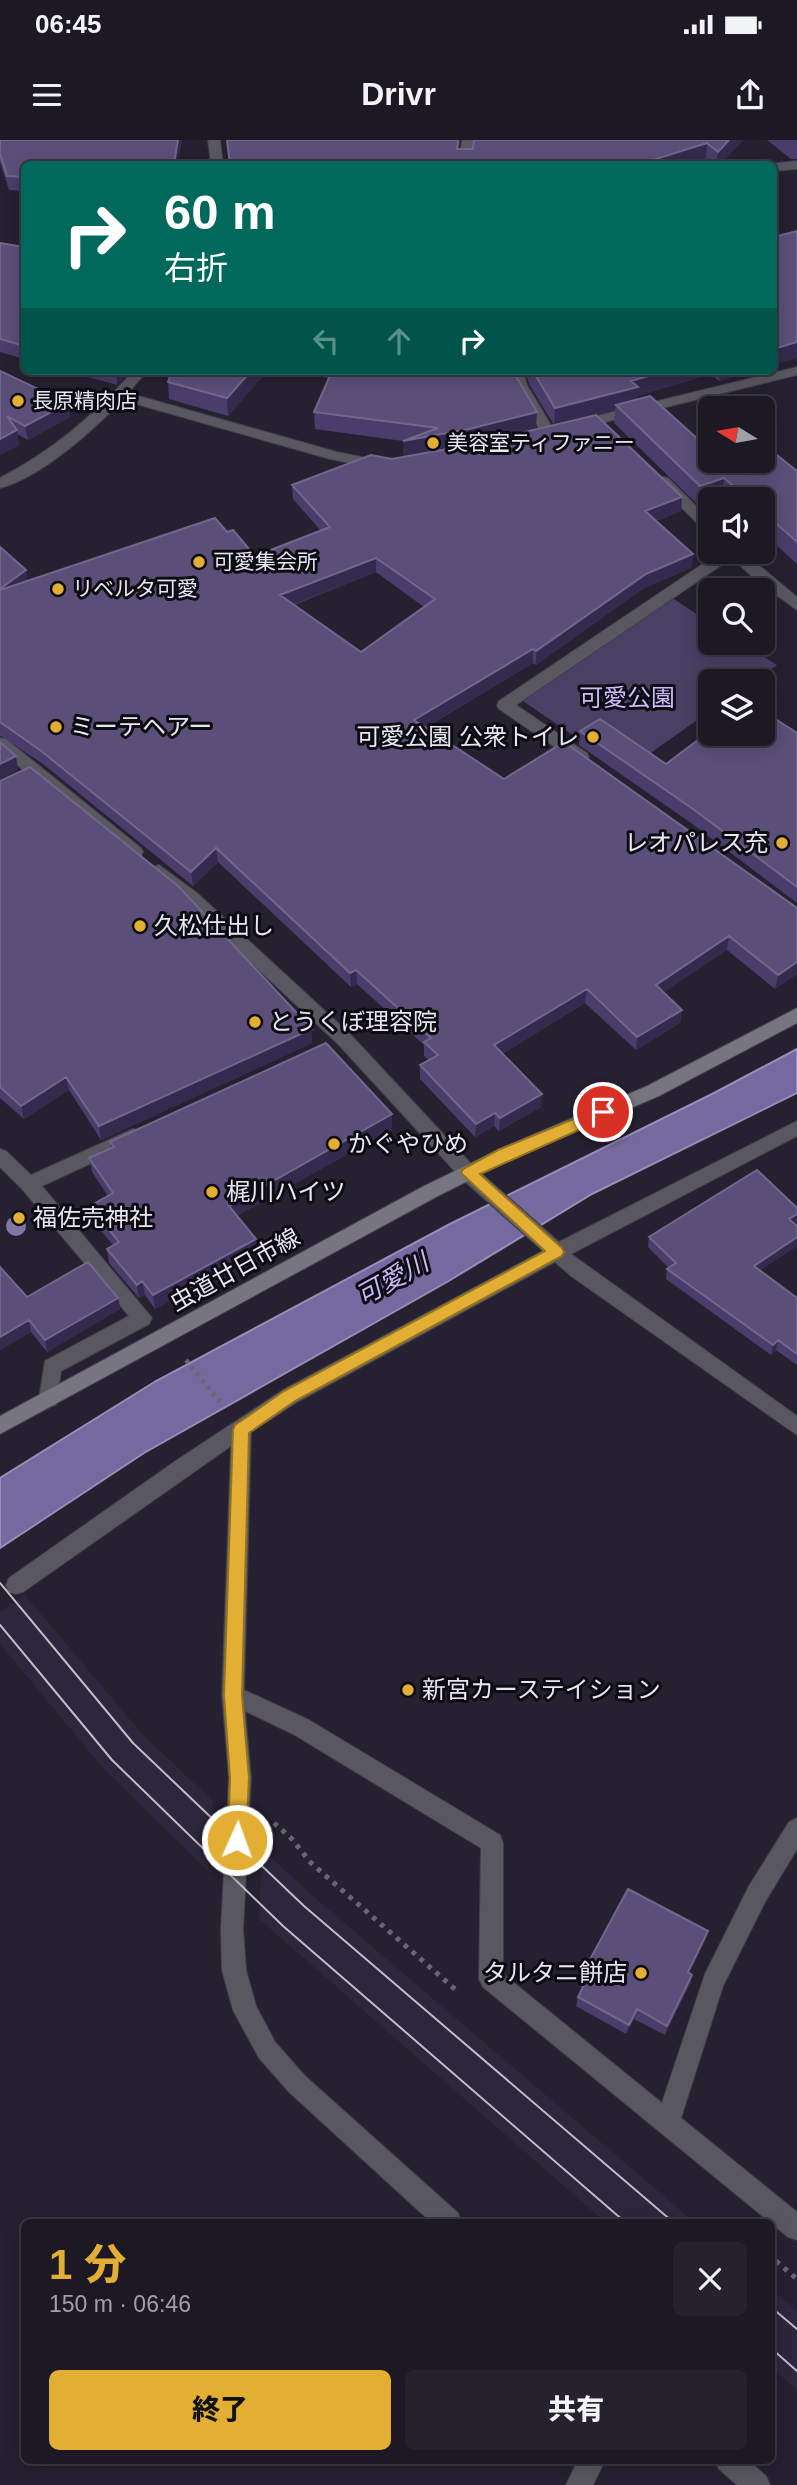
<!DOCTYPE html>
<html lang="ja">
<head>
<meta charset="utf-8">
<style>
	body { margin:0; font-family:Arial,"Noto Sans JP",sans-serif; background:#25222d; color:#f1f3f6; height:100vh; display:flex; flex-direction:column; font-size:26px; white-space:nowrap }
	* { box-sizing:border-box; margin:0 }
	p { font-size:23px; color:#a0a0a7 }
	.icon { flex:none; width:38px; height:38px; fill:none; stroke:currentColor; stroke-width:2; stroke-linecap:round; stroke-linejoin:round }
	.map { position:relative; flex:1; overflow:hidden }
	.side { position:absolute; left:21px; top:2079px; width:754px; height:245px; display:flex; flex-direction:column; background:#1c1925; border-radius:10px; box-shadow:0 4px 18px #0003,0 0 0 2px #3a3842 }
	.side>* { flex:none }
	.guide { position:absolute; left:21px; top:21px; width:756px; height:214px; border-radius:10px; box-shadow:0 4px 18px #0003,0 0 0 2px #3a3842; background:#00695c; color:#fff; overflow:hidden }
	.needle { width:46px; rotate:281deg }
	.controls { position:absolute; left:698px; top:256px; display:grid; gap:14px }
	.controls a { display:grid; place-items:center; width:77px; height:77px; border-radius:10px; background:#1c1925; box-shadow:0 4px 18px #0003,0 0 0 2px #3a3842; font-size:35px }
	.pin { position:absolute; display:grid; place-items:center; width:60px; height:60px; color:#fff; margin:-30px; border:4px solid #fff; border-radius:50%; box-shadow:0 2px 7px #0007 }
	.me { position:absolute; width:77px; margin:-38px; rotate:2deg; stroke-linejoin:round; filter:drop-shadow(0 0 5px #0008) }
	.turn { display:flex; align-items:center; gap:24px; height:147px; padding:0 28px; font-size:32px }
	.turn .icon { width:91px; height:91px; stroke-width:2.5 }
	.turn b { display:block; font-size:49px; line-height:60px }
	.lanes { display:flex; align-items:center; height:66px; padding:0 28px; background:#0003; justify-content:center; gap:35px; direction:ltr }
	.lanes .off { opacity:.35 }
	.round { display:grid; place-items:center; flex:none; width:74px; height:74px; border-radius:10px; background:#25222d }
	.overview { display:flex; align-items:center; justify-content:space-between; height:119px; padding:0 28px }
	h1 { font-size:42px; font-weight:800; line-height:52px; color:#e2af34 }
	.cta { display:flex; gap:14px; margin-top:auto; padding:14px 28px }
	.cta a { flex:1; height:80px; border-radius:10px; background:#e2af34; color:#111; font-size:28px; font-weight:800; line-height:80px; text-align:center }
	.cta a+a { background:#25222d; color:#f1f3f6 }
	.status { display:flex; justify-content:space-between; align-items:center; height:49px; padding:0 35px; background:#1c1925; direction:ltr }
	.status svg { height:19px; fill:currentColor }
	header { display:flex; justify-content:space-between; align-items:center; height:91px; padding:0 28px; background:#1c1925; font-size:32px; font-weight:800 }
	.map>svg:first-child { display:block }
</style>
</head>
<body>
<div class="status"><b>06:45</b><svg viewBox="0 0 49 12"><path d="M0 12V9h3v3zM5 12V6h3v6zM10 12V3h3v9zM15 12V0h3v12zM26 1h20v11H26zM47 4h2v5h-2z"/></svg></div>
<header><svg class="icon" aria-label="menu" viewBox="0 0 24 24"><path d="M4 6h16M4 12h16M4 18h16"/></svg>Drivr<svg class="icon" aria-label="share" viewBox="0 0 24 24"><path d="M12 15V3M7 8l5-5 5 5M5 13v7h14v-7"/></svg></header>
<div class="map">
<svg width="797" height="2345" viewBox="0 0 797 2345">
	<rect width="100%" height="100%" fill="#252131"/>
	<!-- built -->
	<path fill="#2c273d" d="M25,1455L143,1595L213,1661L208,1731L103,1628L0,1504V1472Z
		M262,1709L313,1756L694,2082H605L259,1779Z
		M772,2149L797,2171V2250L772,2228Z"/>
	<!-- green -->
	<path fill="#494064" d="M671,457L710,483V502H741L777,525L755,541H710V571L625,631L520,559Z"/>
	<!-- water -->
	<path fill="#75699f" stroke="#988eb8" stroke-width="2" d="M797,909V953L592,1054L447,1142L144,1313L0,1408V1338L156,1241L448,1085L714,953Z"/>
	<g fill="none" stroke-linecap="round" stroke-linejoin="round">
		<!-- minor casing -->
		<g stroke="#403d4c" stroke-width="2">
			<path id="minor" d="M208,0H220L223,24H211Z
				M462,0H474L471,24H459Z
				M797,21V29L774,31V24H769Z
				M797,227V235L577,289L570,285L572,282Z
				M133,231H147L128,253L337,312L386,322L388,325L381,329L330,319L122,260C94,290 40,338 0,348V338C52,311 95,275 133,231Z
				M509,231H523L527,245L555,292L553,295L548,296L541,292L513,245Z
				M663,337L668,338L710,380V392L705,391L658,344L656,341L658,338Z
				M722,411H742L797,457V470L758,442L732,418L516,565L587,613L589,617L587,621H575L499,569L497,565L499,561Z
				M0,598L6,599L141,708L143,712L141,716H129L0,611Z
				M159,725L197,753L350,894L475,1028L559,1102L797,981V996L571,1114L797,1276V1295L571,1136L555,1122L297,1262L251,1292L244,1550L309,1580L500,1695L503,1703V1834L662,1963L705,1834L749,1746L789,1682L797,1678V1709L765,1762L723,1846L681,1978L797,2072V2100L788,2097L483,1847L479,1839L481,1708L293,1594L245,1571L251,1638L243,1789L246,1830L256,1866L275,1902L305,1936L458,2073L461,2082H431L289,1952L259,1918L233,1870L222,1830L221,1789L229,1638L222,1555L231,1306L23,1452L16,1454L9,1452L6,1445L9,1438L177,1320L283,1250L543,1111L461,1038L338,904L185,761L153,735L151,731L153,727Z
				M133,989L139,991L142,996L139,1001L42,1046L152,1178L149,1184L61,1231L56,1265L49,1267L42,1265L39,1259L45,1221L129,1176L22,1049L0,1027V1009L6,1011L31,1035Z
				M578,2320H605L593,2345H566Z
				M715,2320H748L766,2336L770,2345H737L719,2329Z"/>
		</g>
		<!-- secondary casing -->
		<g stroke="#403d4c" stroke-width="2">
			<path id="secondary" d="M797,868V883L659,956L510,1020L438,1056L0,1294V1276L424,1046L498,1010L647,946Z"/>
		</g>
		<!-- path-far1 -->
		<path stroke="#696674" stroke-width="4.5" stroke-dasharray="3.5 5" stroke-linecap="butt" d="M186,1220L220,1262"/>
		<!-- path -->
		<path stroke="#696674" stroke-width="5" stroke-dasharray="4.5 6" stroke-linecap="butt" d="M274,1683L292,1699L310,1722L456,1850
			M776,2121L797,2139"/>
		<!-- minor -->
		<use href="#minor" fill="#595860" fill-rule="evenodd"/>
		<!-- secondary -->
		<use href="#secondary" fill="#777582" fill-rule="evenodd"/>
		<!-- tram -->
		<path stroke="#c0bdc9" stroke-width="2" d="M0,1443L133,1603L304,1766L673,2082
			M0,1485L112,1620L283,1786L625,2082
			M772,2168L797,2189
			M772,2209L797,2231"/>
	</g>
	<!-- trees -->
	<circle fill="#8076a1" cx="16" cy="1086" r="10"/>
	<!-- wall -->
	<path fill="#4a3d6b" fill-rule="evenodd" d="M0,0H182L177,24H24V51L9,50L0,22Z
		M226,0H460L459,9H473L743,0L721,24H711L706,20L691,24H229Z
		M767,0H797V19H791Z
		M0,103L24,107V219L0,212Z
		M0,231L68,263L70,277L28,300L17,294L19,305L0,315Z
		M67,231H129L117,245Z
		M172,231H267L228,276L169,259L168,242Z
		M287,231H513L536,289L554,285L529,244L525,231H753L719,241L711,234L637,256V260L700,301L797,331V424L763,393V359H725L722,356L714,359H710V360L698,365L614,283L615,270L573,280L682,357L681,371L656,381L693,414L691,428L644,448L536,525L533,523L425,588L504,639L797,768V834L775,849L727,810L663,852L682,870L680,883L636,910L585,863L502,914L541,967L499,991L494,986L475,997L420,939V925L429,920L424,916V905L357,844L351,847L218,722L193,746L43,624L1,596L0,597V407L28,440L227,392L255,416L321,391L293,359L292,345L403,317V301L315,289L314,272L329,238ZM376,432L424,467L361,512L294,465Z
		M580,591L666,624L797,593V763L691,683L579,605Z
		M0,641L312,903L101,1000L69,950L24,979L0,958Z
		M392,974V989L237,1076L256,1099L257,1113L155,1169L145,1155L139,1158L109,1123L107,1109L113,1105L92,1080L90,1066L108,1056L92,1032L89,1018L111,1008L110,1002Z
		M795,1084L797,1086V1106L760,1130L797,1158V1225L776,1210L771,1215L666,1139L667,1129L669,1128L648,1107L649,1097Z
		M27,1157L118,1158L120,1169L47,1212L31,1192L0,1210Z
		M708,1791L705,1801L689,1833L692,1835L690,1844L665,1895L634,1879L626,1894L576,1866L578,1857L583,1847L579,1846L581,1836Z"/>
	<!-- shaded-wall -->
	<path fill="#342a4e" d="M178,0H182L177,24H174Z
		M729,0H743L721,24H717L718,12Z
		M707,3L706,20L691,24H640Z
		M797,202V218L774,225V209Z
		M116,231H129L117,245Z
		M251,231H267L228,276L227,258Z
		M665,231H711V234L637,256L636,265H616L615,270L554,285L555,268L631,241Z
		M720,231H753L719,241Z
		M68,263L70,277L28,300L25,286Z
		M537,272L536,289L468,306L403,318V301Z
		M17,290L19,305L0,315V299Z
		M724,338L722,356L714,359H710V360L698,365L700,346Z
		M682,357L681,371L644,385L645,371Z
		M693,414L691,428L644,448L536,525V511L646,434Z
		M376,418V432L281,469L280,455Z
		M26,430L28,444L0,464V449Z
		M533,509V523L414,594V580Z
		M16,616L18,630L0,640V624Z
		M216,708L218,722L193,746L191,732Z
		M729,796L727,810L654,859L656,845Z
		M797,822V834L775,849L778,835Z
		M356,830L357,844L351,847L350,833Z
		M587,849L585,863L493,919L494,905Z
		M682,870L680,883L636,910L637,897Z
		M312,889V903L101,1000L99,986Z
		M66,937L69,950L24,979L21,966Z
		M542,954L541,967L499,991L500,978Z
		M495,973L494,986L475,997L476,984Z
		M392,974V989L230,1080L229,1066Z
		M797,1074V1083L787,1089L789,1079Z
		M797,1097V1106L752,1136L754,1126Z
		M256,1099L257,1113L155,1169L153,1155Z
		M142,1141L145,1155L139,1158L137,1145Z
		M118,1158L120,1169L47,1212L45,1200Z
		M29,1180L31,1192L0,1210V1197Z
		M778,1200L776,1210L771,1215L773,1205Z
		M708,1791L705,1801L685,1842L688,1832Z
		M692,1835L690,1844L665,1895L667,1886Z
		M637,1869L634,1879L626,1894L629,1885Z"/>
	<!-- building -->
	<path fill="#5b4f79" stroke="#71678c" stroke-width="2" fill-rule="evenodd" d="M0,0H178L174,24H24V37L7,36L0,14Z
		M227,0H458L457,9H473L474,0H729L718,12L707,3L640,24H230Z
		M797,91V202L774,209V97Z
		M0,103L24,107V206L0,199Z
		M0,231L68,263L25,286L7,276L17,290L0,299Z
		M172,231H251L227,258L168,242Z
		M332,231H513L537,272L469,289L403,301L438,288L314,272Z
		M533,231H665L631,241L638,247L555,268Z
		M650,256L700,301L710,297V320H763V304L797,331V402L763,372V359H748L724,338L700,346L616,265Z
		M596,275L682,357L645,371L693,414L646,434L536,511L533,509L414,580L504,639L564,602L797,768V822L778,835L729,796L656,845L682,870L637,897L587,849L494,905L542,954L500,978L495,973L476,984L420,925L438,915L424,902L431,898L356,830L350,833L216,708L191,732L40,610L0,582V450L215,378L227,392L233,390L255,416L330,387L292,345L371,315L392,319L470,305ZM376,418L435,459L361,512L280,455Z
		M0,407L26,430L0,449Z
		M763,571L797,593V747L693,669L580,591L600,579L666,624L710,591V593H763Z
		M0,602L16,616L0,624Z
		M30,627L178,746L312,889L99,986L66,937L21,966L0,947V641Z
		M326,903L392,974L229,1066L256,1099L153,1155L142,1141L137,1145L107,1109L119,1102L90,1066L113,1053L89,1018L114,1007L110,1002Z
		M757,1030L797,1068V1074L789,1079L797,1086V1097L754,1126L797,1158V1214L778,1200L773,1205L667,1129L676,1123L649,1097Z
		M88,1122L118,1158L45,1200L29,1180L0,1197V1127L27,1157Z
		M628,1749L708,1791L688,1832L692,1835L667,1886L637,1869L629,1885L578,1857L587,1839L581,1836Z"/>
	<!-- route -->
	<path fill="#e2af34" stroke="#937222" stroke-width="2" d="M603,967L608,968L611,972L608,977L480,1034L562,1108L564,1112L562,1116L295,1261L249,1293L242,1555L249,1638L246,1700L243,1707L237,1709L230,1707L228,1700L230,1638L224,1555L233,1290L235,1285L284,1251L545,1111L461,1033L463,1029L498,1010Z"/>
	<!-- markers -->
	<g fill="#e2af34" stroke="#0d0c13" stroke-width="2.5">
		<circle cx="18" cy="261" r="7"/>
		<circle cx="433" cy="303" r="7"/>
		<circle cx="199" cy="422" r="7"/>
		<circle cx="58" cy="449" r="7"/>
		<circle cx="56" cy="587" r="7"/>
		<circle cx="593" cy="597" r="7"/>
		<circle cx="782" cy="703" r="7"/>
		<circle cx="140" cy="786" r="7"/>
		<circle cx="255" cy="882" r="7"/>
		<circle cx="334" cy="1004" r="7"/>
		<circle cx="212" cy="1052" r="7"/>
		<circle cx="19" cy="1078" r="7"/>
		<circle cx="408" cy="1550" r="7"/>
		<circle cx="641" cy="1833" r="7"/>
	</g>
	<g text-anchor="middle" stroke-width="6" stroke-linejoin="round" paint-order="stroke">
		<!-- far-poi labels -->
		<g font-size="21" fill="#e8e6f1" stroke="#0d0c13" text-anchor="start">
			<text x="32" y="268">長原精肉店</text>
			<text x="447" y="310">美容室ティファニー</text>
			<text x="213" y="429">可愛集会所</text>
			<text x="72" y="456">リベルタ可愛</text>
		</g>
		<!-- park labels -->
		<g font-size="24" fill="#cabbfc" stroke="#0d0c13">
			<text x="627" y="566">可愛公園</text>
		</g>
		<!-- poi labels -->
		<g font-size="24" fill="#e8e6f1" stroke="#0d0c13" text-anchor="start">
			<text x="70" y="595">ミーテヘアー</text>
			<text x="579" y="605" text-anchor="end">可愛公園 公衆トイレ</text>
			<text x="768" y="711" text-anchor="end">レオパレス充</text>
			<text x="154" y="794">久松仕出し</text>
			<text x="269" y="890">とうくぼ理容院</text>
			<text x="348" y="1012">かぐやひめ</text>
			<text x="226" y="1060">梶川ハイツ</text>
			<text x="33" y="1086">福佐売神社</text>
			<text x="422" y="1558">新宮カーステイション</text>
			<text x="627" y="1841" text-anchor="end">タルタニ餅店</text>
		</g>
		<!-- street labels -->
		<g font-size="24" fill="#e8e6f1" stroke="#0d0c13">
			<text transform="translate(235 1130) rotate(-29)" y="8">虫道廿日市線</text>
		</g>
		<!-- water labels -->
		<g font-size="26" font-style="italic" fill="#c6b8f9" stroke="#0d0c13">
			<text transform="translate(392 1139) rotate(-29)" y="9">可愛川</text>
		</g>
	</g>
</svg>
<div class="controls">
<a><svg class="needle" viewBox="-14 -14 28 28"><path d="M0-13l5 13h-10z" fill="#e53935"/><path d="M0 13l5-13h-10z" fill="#a0a0a7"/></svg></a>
<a><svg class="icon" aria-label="sound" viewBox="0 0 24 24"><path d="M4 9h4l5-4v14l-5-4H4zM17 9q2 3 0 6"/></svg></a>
<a><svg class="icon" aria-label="search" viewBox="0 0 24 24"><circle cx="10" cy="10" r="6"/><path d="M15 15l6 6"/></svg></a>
<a><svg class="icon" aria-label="layers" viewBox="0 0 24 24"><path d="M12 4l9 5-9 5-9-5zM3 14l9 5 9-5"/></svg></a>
</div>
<div class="pin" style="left:603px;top:972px;background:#d93025"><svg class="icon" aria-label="arrive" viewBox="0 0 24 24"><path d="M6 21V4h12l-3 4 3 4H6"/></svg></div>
<svg class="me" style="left:237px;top:1700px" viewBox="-20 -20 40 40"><circle r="17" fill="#e2af34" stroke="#fff" stroke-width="3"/><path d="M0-11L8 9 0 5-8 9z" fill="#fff"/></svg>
<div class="guide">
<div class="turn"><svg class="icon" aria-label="right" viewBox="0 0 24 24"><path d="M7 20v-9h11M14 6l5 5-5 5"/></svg><div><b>60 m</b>右折</div></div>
<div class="lanes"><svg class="icon off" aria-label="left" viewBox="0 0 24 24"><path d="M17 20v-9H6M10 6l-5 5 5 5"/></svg><svg class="icon off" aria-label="ahead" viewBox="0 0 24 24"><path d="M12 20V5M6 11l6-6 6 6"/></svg><svg class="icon" aria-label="right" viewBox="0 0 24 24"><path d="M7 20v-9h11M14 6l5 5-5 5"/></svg></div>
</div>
<section class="side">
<div class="overview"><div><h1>1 分</h1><p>150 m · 06:46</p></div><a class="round"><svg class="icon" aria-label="close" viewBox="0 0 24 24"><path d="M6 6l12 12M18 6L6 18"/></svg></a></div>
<div class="cta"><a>終了</a><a>共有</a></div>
</section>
</div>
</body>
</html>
